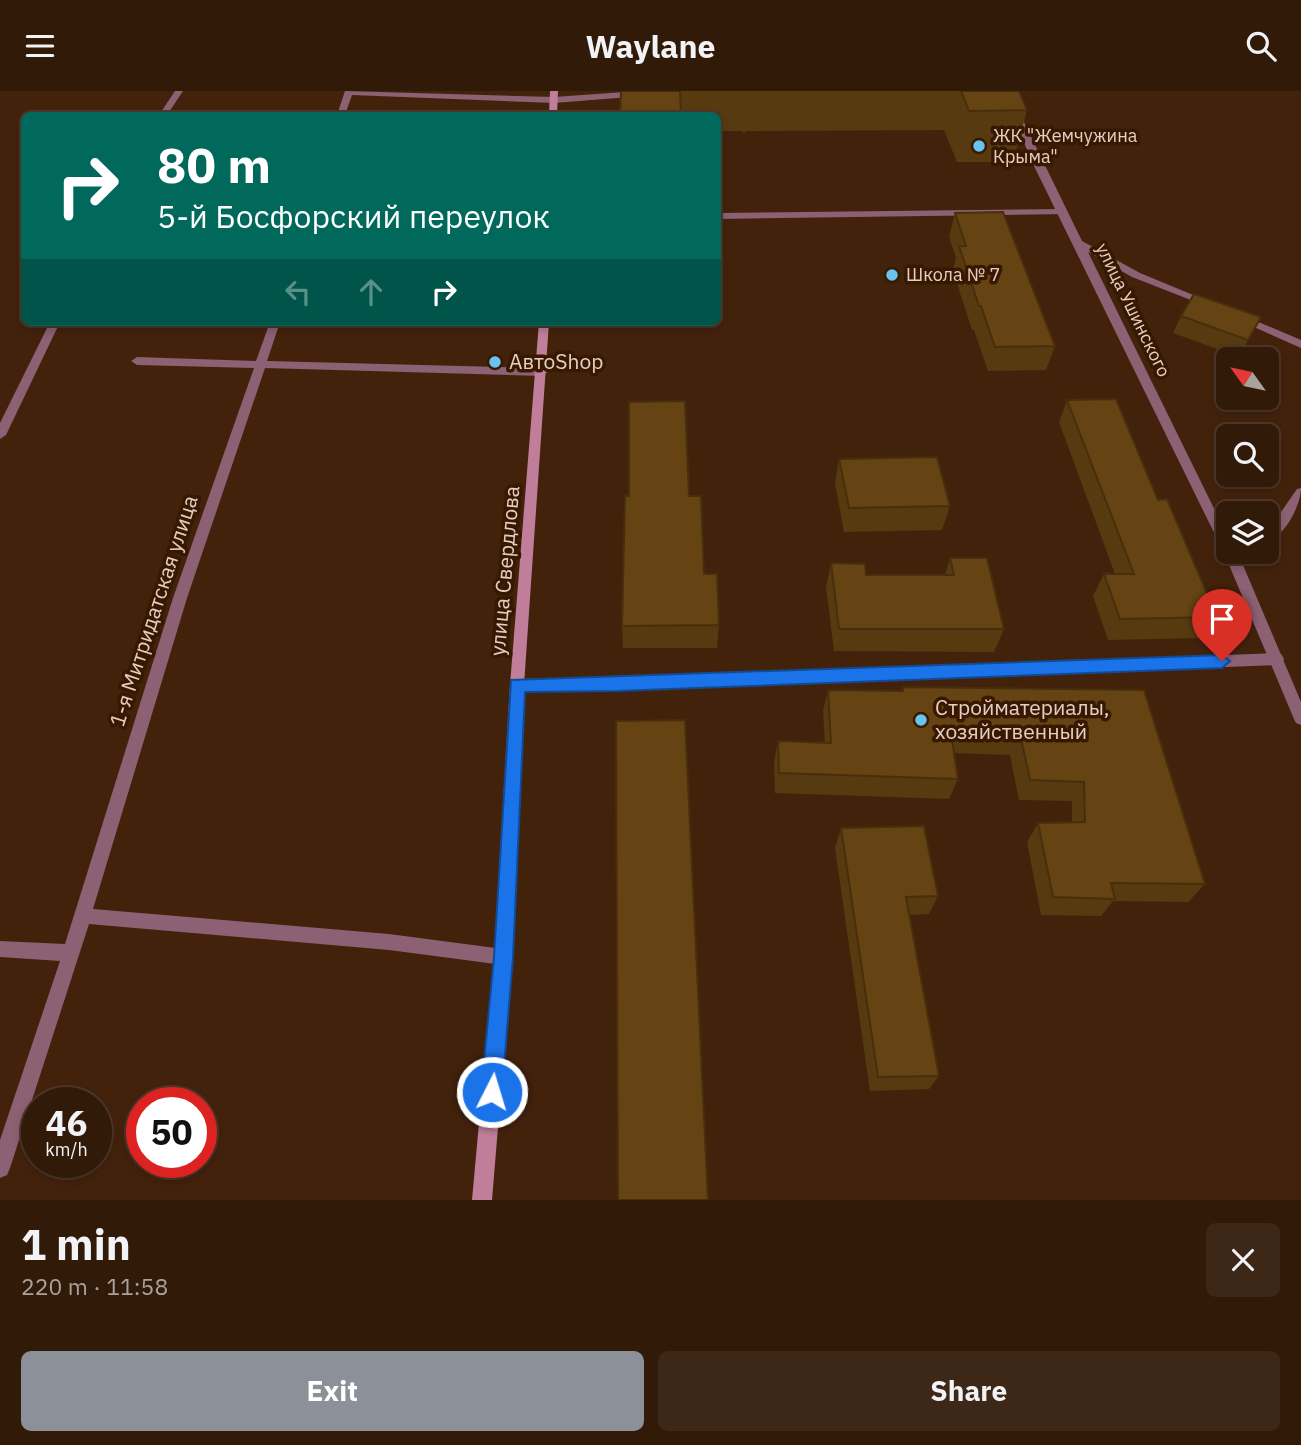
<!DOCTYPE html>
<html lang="en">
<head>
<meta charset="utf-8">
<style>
	body { margin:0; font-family:"IBM Plex Sans",sans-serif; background:#3d2717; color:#f1f3f6; height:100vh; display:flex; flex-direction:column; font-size:26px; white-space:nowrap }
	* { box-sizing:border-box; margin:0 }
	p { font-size:23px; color:#a8a19c }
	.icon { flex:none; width:38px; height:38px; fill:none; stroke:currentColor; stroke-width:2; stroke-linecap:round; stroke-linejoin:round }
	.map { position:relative; height:1109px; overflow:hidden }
	.drawer { display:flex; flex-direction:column; background:#321a09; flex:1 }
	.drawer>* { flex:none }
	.banner { position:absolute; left:21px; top:21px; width:700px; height:214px; border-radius:10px; box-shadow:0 4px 10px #0003,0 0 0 2px #4d382a; background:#00695c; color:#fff; overflow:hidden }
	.needle { width:46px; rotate:303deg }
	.controls { position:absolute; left:1216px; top:256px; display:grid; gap:14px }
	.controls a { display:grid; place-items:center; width:63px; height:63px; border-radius:10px; background:#321a09; box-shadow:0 4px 10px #0003,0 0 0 2px #4d382a; font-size:35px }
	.speed { position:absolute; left:21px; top:996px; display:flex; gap:14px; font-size:35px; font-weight:700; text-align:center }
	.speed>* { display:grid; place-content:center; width:91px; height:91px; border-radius:50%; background:#321a09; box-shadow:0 4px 10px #0003,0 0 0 2px #4d382a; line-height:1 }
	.speed small { font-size:18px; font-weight:400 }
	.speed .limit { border:10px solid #d22; background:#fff; color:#111 }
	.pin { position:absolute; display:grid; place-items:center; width:60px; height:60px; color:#fff; margin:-72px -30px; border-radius:50% 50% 50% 0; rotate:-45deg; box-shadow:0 0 7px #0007 }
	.pin .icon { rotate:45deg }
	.me { position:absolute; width:77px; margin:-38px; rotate:5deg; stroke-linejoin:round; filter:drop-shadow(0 0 5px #0008) }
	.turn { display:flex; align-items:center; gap:24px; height:147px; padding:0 21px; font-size:32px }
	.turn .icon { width:91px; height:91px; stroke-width:2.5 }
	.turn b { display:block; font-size:49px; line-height:60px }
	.lanes { display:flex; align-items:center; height:66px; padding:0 21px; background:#0003; justify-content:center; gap:35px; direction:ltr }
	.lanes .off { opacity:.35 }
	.round { display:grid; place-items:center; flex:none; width:74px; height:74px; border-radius:10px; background:#3d2717 }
	.headline { display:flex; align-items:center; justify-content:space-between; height:119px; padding:0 21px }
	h1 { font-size:42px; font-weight:800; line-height:52px }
	.action { display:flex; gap:14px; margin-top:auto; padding:14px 21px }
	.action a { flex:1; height:80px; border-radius:10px; background:#8c9099; color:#fff; font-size:28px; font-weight:800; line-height:80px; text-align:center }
	.action a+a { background:#3d2717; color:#f1f3f6 }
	header { display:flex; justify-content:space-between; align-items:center; height:91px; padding:0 21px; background:#321a09; font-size:32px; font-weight:800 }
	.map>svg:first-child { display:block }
</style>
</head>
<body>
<header><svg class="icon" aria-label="menu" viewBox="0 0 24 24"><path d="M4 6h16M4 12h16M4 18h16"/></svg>Waylane<svg class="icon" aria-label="search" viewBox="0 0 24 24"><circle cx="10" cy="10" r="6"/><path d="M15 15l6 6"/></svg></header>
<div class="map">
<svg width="1301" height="1109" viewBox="0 0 1301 1109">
	<rect width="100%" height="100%" fill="#43220c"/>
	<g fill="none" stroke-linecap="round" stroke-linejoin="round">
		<!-- service -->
		<path fill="#8b6173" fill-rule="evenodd" d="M175,0H183L167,24H159Z
			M345,0L554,6L558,9L554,12L352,4L345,24H337Z
			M1063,118L1066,119V123L718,128V122Z
			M50,231H60L6,344L0,348V332Z
			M270,231H280L267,270L542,277L548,281L542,285L265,277L187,507L93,818L389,843L503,858L509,860L512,866L509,872L503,874L389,859L89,833L10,1077L7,1084L0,1087V1049L60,870L0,866V850L65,853L173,507L254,277L137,274L131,270L137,266L256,270Z
			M1301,397C1301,414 1285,445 1267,451V441L1297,398Z
			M1277,562L1282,564L1284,568L1282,572L1277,574L617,599L517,600L512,598L510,594L512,590L517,588L617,587Z"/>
		<!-- minor -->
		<path fill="#8b6173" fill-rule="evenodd" d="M639,0L642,1V5L554,12L550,9L554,6Z
			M996,0H1005L1016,15L1082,150L1140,182L1215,213L1214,215H1206L1132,186L1088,161L1228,446V460H1237L1301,611V634L1296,632L1294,628L1224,462L1034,75L1012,24Z
			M1242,224L1301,249V257L1238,229V225Z"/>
		<!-- secondary -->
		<path fill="#c07e9b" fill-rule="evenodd" d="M550,0H558L557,24H549Z
			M539,231H549L524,594L512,866L492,1109H472L494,866L510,594Z"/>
	</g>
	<!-- wall -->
	<path fill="#573a0f" d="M621,0H1019L1027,19L1013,71H957L944,39L745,40V42L741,40H718V24H620Z
		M955,122L1055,255L1046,279L988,280L974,239H972L953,180L956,167L949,146Z
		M1181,225L1261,226L1239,266L1173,242Z
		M1067,309L1158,409L1217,526L1203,547L1108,549L1093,505L1104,483H1115L1059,331Z
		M839,368L950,415L942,439L844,441L835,392Z
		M689,405L704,483L719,534L717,557H623L622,535Z
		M950,467L1004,538L994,561L834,560L826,496L831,472L866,484H945Z
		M903,596L1144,599L1205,793L1188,811L1113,810L1101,825L1041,824L1027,751L1038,732H1072V710L1019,709L1010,664L954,662L958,688L949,708L775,702L774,671L778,650L825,652L823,620L828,599L901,600Z
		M841,737L938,805L929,823L910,824L939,985L929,998L870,1000L835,757Z"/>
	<!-- building -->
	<path fill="#654312" stroke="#472f0d" stroke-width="2" d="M621,0H680L681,24H620Z
		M961,0H1019L1027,19L969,20Z
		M1003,121L1055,255L995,256L981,215H979L959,155H966L955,122Z
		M1194,203L1261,226L1248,249L1181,225Z
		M1116,308L1158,409L1167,408L1217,526L1120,528L1104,483H1134L1067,309Z
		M685,310L689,405H701L704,483H717L719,534L622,535L625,405H629V311Z
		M937,366L950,415L849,417L839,368Z
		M950,467H987L1004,538H839L831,472L865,473L866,484H954Z
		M903,596L1144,599L1205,793L1111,792L1115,808L1053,806L1038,732L1085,731L1084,691L1030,689L1020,643L951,642L958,688L779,682L778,650L831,652L828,599L903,600Z
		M685,629L708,1109H618L616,630Z
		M924,735L938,805L906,806L939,985L878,986L841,737Z"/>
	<!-- route -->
	<path fill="#1a73e8" stroke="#114b97" stroke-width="2" d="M1222,564L1230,570L1222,577L617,600L525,601L513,866L502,1001L499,1009L492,1012L484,1009L481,1001L494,866L511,589Z"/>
	<!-- markers -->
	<g fill="#69c3f1" stroke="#391802" stroke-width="2.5">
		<circle cx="979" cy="55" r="7"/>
		<circle cx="892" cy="184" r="7"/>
		<circle cx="495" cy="271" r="7"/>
		<circle cx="921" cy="629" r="7"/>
	</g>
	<g text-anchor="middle" stroke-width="7" stroke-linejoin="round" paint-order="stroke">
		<!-- far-poi labels -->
		<g font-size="18" fill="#e5cfc2" stroke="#391802" text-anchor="start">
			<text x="993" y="51">ЖК "Жемчужина<tspan x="993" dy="21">Крыма"</tspan></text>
			<text x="906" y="190">Школа № 7</text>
		</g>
		<!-- far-street labels -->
		<g font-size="18" fill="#e5cfc2" stroke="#391802">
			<text transform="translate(1133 219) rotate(64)" y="6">улица Ушинского</text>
		</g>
		<!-- poi labels -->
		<g font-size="21" fill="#e5cfc2" stroke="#391802" text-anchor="start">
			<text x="509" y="278">АвтоShop</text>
			<text x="935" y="624">Стройматериалы,<tspan x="935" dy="24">хозяйственный</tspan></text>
		</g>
		<!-- street labels -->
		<g font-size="21" fill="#e5cfc2" stroke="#391802">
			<text transform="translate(505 480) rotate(-85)" y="7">улица Свердлова</text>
			<text transform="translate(154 520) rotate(-72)" y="7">1-я Митридатская улица</text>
		</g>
	</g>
</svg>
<div class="controls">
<a><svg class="needle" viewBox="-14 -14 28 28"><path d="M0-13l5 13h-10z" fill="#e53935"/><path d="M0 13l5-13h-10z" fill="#a8a19c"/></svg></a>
<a><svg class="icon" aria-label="search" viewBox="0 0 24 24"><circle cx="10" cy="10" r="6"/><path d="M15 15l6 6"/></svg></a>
<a><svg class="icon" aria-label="layers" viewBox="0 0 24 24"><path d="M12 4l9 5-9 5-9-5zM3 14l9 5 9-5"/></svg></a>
</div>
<div class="speed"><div>46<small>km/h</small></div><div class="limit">50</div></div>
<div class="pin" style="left:1222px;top:570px;background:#d93025"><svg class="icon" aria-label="arrive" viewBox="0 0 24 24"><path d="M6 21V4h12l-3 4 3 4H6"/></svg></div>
<svg class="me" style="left:492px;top:1001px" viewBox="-20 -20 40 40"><circle r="17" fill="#1a73e8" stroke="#fff" stroke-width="3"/><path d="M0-11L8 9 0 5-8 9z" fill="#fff"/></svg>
<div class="banner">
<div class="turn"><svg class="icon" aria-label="right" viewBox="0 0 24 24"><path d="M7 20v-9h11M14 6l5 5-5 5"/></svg><div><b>80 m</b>5-й Босфорский переулок</div></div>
<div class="lanes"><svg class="icon off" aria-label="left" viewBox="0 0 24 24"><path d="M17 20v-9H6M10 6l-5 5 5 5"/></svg><svg class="icon off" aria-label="ahead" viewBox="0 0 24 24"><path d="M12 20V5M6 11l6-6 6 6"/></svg><svg class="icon" aria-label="right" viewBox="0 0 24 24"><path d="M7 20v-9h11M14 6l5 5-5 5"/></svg></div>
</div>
</div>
<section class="drawer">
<div class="headline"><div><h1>1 min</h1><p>220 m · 11:58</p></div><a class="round"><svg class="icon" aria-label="close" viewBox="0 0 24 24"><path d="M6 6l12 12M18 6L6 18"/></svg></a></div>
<div class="action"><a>Exit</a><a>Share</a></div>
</section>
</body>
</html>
